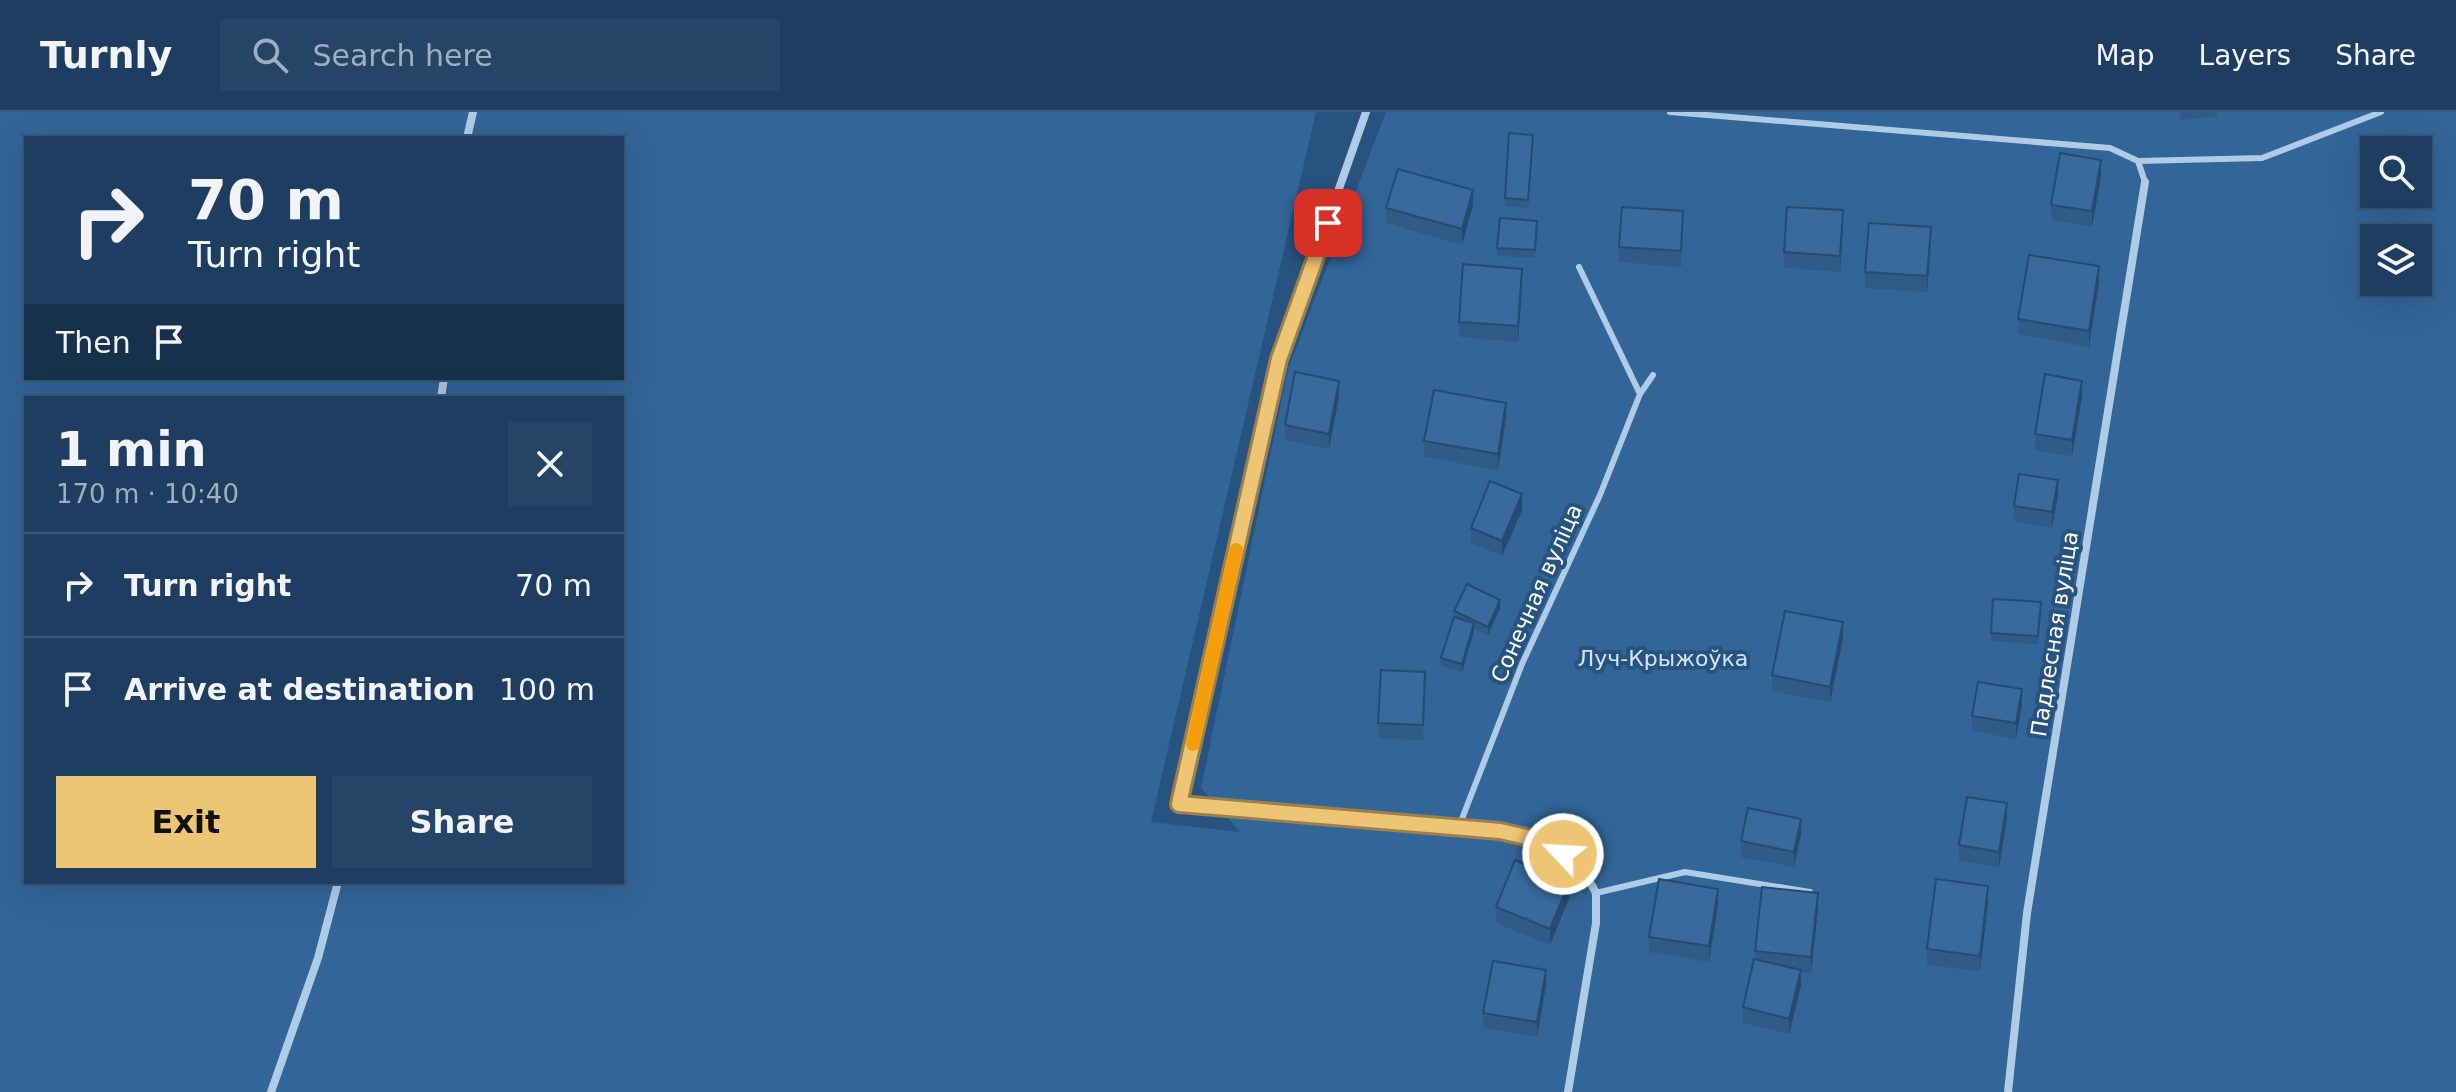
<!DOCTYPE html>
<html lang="en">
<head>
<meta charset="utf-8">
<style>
	body { margin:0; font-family:"DejaVu Sans",sans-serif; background:#254567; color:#f1f3f6; height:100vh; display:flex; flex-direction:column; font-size:30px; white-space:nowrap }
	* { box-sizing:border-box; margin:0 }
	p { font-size:26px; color:#a0aebd }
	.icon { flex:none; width:44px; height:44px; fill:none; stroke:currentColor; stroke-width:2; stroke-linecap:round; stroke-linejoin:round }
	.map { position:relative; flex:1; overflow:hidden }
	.side { position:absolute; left:24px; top:284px; width:600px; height:488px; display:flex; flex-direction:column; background:#1d3e61; border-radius:0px; box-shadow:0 8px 32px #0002,0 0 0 2px #3b5776 }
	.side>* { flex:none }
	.banner { position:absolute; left:24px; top:24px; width:600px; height:244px; border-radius:0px; box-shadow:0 8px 32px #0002,0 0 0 2px #3b5776; background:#1d3e61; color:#f1f3f6; overflow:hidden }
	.tools { position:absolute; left:2360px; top:24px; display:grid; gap:16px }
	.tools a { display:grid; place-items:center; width:72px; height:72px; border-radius:0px; background:#1d3e61; box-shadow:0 8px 32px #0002,0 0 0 2px #3b5776; font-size:40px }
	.pin { position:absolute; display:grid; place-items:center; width:68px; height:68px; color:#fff; margin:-34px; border-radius:16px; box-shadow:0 4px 12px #0006 }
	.me { position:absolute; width:88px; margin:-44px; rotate:295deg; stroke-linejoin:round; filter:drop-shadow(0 0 6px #0008) }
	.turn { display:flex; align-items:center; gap:28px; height:168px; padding:0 32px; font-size:36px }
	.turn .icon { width:104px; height:104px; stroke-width:2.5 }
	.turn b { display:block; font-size:56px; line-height:68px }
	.then { display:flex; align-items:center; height:76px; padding:0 32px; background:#0003; gap:16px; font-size:30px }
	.round { display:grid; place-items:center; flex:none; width:84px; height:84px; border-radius:0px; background:#254567 }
	.summary { display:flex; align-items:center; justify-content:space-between; height:136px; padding:0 32px }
	h1 { font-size:48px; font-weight:800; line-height:60px }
	.button { display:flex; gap:16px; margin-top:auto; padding:16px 32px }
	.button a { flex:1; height:92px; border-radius:0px; background:#eec575; color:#111; font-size:32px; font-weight:800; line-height:92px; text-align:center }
	.button a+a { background:#254567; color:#f1f3f6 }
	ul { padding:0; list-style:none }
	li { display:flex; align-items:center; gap:24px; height:104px; padding:0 32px; border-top:2px solid #3b5776 }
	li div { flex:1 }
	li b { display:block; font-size:30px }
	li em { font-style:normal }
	header { display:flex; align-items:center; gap:48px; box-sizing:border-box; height:112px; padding:0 40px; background:#1d3e61; border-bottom:2px solid #3b5776 }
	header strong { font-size:38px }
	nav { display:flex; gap:44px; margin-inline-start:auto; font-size:28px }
	.search { width:560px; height:72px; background:#254567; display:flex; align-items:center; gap:20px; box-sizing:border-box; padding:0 28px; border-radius:0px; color:#a0aebd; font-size:30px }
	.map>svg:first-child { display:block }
</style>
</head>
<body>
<header>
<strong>Turnly</strong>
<div class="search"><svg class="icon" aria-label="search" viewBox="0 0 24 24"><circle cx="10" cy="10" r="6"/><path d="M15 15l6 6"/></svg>Search here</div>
<nav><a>Map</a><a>Layers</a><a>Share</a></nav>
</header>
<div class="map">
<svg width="2456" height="980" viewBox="0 0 2456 980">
	<rect width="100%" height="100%" fill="#275381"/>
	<!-- green -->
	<path fill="#326598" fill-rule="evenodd" d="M0,0H1316L1151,710L1240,720L1201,676L1288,257L1386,0H2456V980H0ZM26,26H622V266H26ZM2374,38H2418V82H2374ZM2374,126H2418V170H2374ZM26,286H622V770H26Z"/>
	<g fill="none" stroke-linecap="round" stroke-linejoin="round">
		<!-- service -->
		<path stroke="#afcbe6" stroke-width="6" d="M1670,0L2110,36L2138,49L2145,70
			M2138,49L2262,46L2381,0
			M1579,155L1640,282
			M1458,717L1522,552L1600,383L1640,282L1653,263
			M1596,781L1685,760L1810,780"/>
		<!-- minor -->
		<path stroke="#afcbe6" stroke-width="8" d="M1366,0L1279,247L1179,692L1500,719L1544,729L1581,754L1596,781V811L1568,980
			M467,26L473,0
			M441,286L444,266
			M271,980L318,846L338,770
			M2008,980L2027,801L2145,70"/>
	</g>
	<!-- wall -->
	<path fill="#305b87" d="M2180,0H2217V4L2181,8Z
		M1533,31L1528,96L1505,94V86Z
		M2101,64L2092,115L2051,108V93Z
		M1473,93L1462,133L1386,111V96Z
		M1683,114L1681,155L1619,150V135Z
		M1843,114L1840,160L1784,156V140Z
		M1537,117L1535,146L1497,144V136Z
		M1931,130L1927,180L1865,176V160Z
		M2099,170L2089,235L2018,222V207Z
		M1522,172L1518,230L1459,225V210Z
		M1339,284L1329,337L1285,328V313Z
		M2082,284L2072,344L2035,338V322Z
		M1506,306L1498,358L1424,345V329Z
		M2058,383L2052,416L2014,409V394Z
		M1522,398L1502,444L1471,431V416Z
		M1993,487L2041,490L2038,532L1991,529Z
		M1500,496L1488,523L1474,517L1462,560L1441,554V546L1454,505V499Z
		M1843,526L1830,590L1772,579V563Z
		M1425,576L1423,628L1378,626V611Z
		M2022,593L2016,627L1972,619V604Z
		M2007,706L1999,755L1959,749V733Z
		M1801,722L1794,755L1741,745V729Z
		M1569,786L1550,833L1496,811V795Z
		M1988,789L1980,859L1927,853V837Z
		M1718,793L1709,850L1649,840V825Z
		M1818,797L1811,861L1801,860V874L1789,922L1743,911V895L1755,847V839Z
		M1546,873L1537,925L1483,916V901Z"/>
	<!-- shaded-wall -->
	<path fill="#274a6e" d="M2101,48V64L2092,115V99Z
		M1473,78V93L1462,133V117Z
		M1843,98V114L1840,160V144Z
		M1931,115V130L1927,180V164Z
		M2099,154V170L2089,235V219Z
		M1522,157V172L1518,230V214Z
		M1339,269V284L1329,337V322Z
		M2082,269V284L2072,344V328Z
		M1506,291V306L1498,358V342Z
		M2058,368V383L2052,416V400Z
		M1522,382V398L1502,444V429Z
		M1500,488V496L1488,523V515Z
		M1843,510V526L1830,590V575Z
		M1474,511V519L1462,560V552Z
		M2022,577V593L2016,627V611Z
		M2007,691V706L1999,755V740Z
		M1801,707V722L1794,755V740Z
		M1569,771V786L1550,833V817Z
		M1988,774V789L1980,859V844Z
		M1718,777V793L1709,850V834Z
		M1818,781V797L1811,861V845Z
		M1546,858V873L1537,925V910Z
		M1801,858V874L1789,922V907Z"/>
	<!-- building -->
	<path fill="#386a9d" stroke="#274a6e" stroke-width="2" d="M1509,21L1533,23L1528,88L1505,86Z
		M2060,41L2101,48L2092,99L2051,93Z
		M1398,57L1473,78L1462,117L1386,96Z
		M1622,95L1683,99L1681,139L1619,135Z
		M1787,95L1843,98L1840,144L1784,140Z
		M1500,106L1537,109L1535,138L1497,136Z
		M1869,111L1931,115L1927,164L1865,160Z
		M2029,143L2099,154L2089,219L2018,207Z
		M1463,152L1522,157L1518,214L1459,210Z
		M1295,260L1339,269L1329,322L1285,313Z
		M2045,262L2082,269L2072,328L2035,322Z
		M1434,278L1506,291L1498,342L1424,329Z
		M2019,362L2058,368L2052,400L2014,394Z
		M1490,369L1522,382L1502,429L1471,416Z
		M1467,472L1500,488L1488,515L1454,499Z
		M1993,487L2041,490L2038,524L1991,521Z
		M1785,499L1843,510L1830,575L1772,563Z
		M1454,505L1474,511L1462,552L1441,546Z
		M1381,558L1425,560L1423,613L1378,611Z
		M1978,570L2022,577L2016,611L1972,604Z
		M1967,685L2007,691L1999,740L1959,733Z
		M1748,696L1801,707L1794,740L1741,729Z
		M1515,748L1569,771L1550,817L1496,795Z
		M1659,767L1718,777L1709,834L1649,825Z
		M1936,767L1988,774L1980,844L1927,837Z
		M1762,775L1818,781L1811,845L1755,839Z
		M1754,847L1801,858L1789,907L1743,895Z
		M1493,849L1546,858L1537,910L1483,901Z"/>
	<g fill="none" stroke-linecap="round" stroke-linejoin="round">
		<!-- route casing -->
		<g stroke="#9b804c" stroke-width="20">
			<path id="route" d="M1328,111L1279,247L1179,692L1500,719L1544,729L1563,742"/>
		</g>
		<!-- route -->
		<use href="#route" stroke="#eec575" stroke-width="14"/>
		<!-- slow -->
		<path stroke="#f59e0b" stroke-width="14" d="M1193,632L1236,438"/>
	</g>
	<g text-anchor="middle" stroke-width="8" stroke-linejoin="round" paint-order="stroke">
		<!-- street labels -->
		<g font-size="22" fill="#fff" stroke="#275381">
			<text transform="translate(1536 481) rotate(-66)" y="8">Сонечная вуліца</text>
			<text transform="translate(2054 522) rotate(-81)" y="8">Падлесная вуліца</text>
		</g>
		<!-- park labels -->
		<g font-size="22" fill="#d2e4f5" stroke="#275381">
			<text x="1663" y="554">Луч-Крыжоўка</text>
		</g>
	</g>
</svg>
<div class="tools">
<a><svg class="icon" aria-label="search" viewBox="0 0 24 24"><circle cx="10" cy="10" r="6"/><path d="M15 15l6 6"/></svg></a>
<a><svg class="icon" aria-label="layers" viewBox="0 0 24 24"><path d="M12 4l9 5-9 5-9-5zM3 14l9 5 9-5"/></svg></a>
</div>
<div class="pin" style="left:1328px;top:111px;background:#d93025"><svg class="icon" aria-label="arrive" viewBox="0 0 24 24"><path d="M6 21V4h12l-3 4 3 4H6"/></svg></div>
<svg class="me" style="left:1563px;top:742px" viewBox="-20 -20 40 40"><circle r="17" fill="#eec575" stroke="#fff" stroke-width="3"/><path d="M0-11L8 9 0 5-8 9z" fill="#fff"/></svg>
<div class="banner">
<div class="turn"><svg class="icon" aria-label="right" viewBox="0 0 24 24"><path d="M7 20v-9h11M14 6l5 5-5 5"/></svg><div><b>70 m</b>Turn right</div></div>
<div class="then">Then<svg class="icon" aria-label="arrive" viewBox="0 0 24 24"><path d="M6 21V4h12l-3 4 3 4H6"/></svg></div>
</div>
<section class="side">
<div class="summary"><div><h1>1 min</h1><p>170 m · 10:40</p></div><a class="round"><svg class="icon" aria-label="close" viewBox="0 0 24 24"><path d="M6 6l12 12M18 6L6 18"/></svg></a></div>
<ul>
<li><svg class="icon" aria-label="right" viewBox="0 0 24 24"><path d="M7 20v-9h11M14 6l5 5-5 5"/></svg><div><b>Turn right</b></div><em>70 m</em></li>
<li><svg class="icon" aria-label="arrive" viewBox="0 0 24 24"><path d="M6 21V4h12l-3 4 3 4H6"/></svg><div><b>Arrive at destination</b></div><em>100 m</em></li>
</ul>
<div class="button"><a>Exit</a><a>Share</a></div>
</section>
</div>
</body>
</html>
